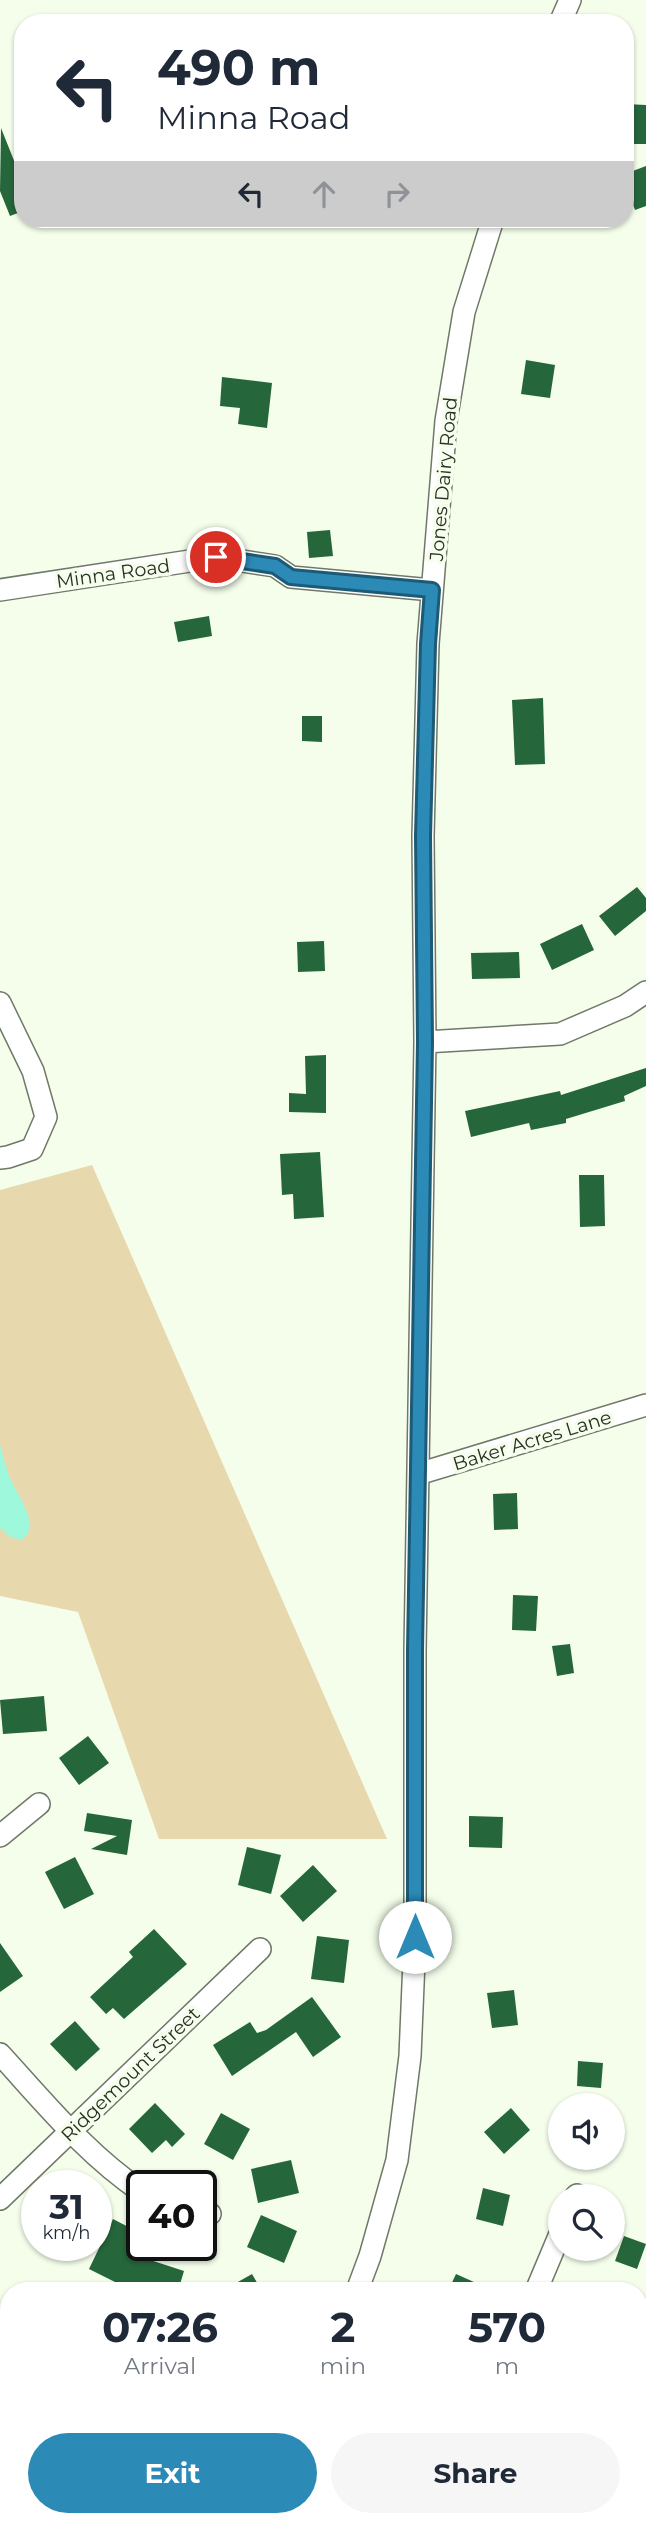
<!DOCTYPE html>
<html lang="en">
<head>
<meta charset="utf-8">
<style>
	body { margin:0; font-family:Montserrat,sans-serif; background:#f6f6f7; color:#1f2937; height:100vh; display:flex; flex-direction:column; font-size:26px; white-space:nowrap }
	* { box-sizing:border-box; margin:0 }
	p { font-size:23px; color:#747a83 }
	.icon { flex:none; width:38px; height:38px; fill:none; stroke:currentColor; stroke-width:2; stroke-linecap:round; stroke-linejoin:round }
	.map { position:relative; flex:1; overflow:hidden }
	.drawer { position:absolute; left:0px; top:2282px; width:648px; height:245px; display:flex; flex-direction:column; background:#fff; border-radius:28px 28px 0 0; box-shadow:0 2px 5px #0004 }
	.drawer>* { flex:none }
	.banner { position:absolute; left:14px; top:14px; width:620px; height:214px; border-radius:28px; box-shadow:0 2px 5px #0004; background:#fff; color:#1f2937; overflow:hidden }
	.controls { position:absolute; left:548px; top:2093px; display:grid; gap:14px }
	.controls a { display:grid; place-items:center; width:77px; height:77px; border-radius:50%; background:#fff; box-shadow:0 2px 5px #0004; font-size:35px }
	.speed { position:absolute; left:21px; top:2170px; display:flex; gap:14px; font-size:35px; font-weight:700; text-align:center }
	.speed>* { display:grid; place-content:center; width:91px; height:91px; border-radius:50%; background:#fff; box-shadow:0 2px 5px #0004; line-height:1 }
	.speed small { font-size:18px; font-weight:400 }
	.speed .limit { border:4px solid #111; border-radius:10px; background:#fff; color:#111 }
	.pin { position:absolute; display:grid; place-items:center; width:60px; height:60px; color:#fff; margin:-30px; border:4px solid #fff; border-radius:50%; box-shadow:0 2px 7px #0007 }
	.me { position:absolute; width:77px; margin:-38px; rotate:0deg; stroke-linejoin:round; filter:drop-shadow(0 0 5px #0008) }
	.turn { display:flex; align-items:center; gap:24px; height:147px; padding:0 28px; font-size:32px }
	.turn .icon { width:91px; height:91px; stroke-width:2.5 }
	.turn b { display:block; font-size:49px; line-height:60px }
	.lanes { display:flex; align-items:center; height:66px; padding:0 28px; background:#0003; justify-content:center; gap:35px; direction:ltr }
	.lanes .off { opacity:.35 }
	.eta { display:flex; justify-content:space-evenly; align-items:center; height:119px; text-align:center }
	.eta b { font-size:42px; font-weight:700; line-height:49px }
	.action { display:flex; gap:14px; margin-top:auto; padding:14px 28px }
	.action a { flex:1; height:80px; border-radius:42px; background:#2b8ab6; color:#fff; font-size:28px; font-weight:700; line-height:80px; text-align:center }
	.action a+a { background:#f6f6f7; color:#1f2937 }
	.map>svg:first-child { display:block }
</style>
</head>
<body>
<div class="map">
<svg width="646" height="2527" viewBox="0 0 646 2527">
	<rect width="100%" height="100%" fill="#f4feeb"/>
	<!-- green -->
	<path fill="#e8d8ad" d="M92,1165L387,1839H159L78,1612L0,1596V1190Z"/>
	<!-- water -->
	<path fill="#9ef8db" d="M0,1445C3,1456 6,1468 10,1478C17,1495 42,1525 22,1540L10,1537L0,1528Z"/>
	<!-- building -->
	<path fill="#26663b" d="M625,104L646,105V144H625Z
		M1,128L23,183V211L10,216L0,191Z
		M646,166V206L635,210L631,199L625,201V174Z
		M526,360L555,365L550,398L521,394Z
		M222,377L272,383L267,428L238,424L240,408L220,406Z
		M330,530L333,556L309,558L307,532Z
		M209,616L212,636L178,642L174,622Z
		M543,698L545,764L515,765L512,700Z
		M302,716H322V742L302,741Z
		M637,887L646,898V911L615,936L599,916Z
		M582,924L594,950L552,970L540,944Z
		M324,941L325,971L298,972L297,942Z
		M519,952L520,978L472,979L471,953Z
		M326,1055V1113L289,1112V1093L306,1094L305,1056Z
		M646,1068V1086L624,1096L625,1101L566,1119V1123L531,1130L529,1123L471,1137L465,1111L560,1091L561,1095Z
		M320,1152L324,1217L294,1219L293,1194L282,1195L280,1154Z
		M579,1175H604L605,1226L580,1227Z
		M517,1493L518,1529L494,1530L493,1494Z
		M513,1595L538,1596L536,1631L512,1630Z
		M570,1644L574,1673L557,1676L552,1646Z
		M44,1696L47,1731L3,1734L0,1700Z
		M88,1736L109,1763L79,1785L59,1758Z
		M87,1813L132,1820L127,1855L91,1849L117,1836L84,1831Z
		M469,1816L503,1817L502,1848L469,1847Z
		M247,1847L281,1855L271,1894L238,1885Z
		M75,1857L94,1894L64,1909L45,1872Z
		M313,1865L337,1891L303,1922L280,1896Z
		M154,1929L187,1964L124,2019L113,2008L106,2014L90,1997L133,1957L129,1952Z
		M317,1936L349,1940L344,1983L311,1979Z
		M0,1943L23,1976L0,1992Z
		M514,1990L518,2025L492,2028L487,1993Z
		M312,1997L341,2037L313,2057L296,2032L232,2076L213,2045L250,2022L257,2033L266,2030Z
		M75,2021L100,2049L76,2071L50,2044Z
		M578,2061L603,2063L601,2088L577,2086Z
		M155,2103L185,2134L172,2147L166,2140L152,2153L129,2129Z
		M511,2108L530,2130L504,2154L484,2132Z
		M221,2113L250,2129L233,2160L204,2144Z
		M291,2160L299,2193L258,2203L251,2169Z
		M483,2188L510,2195L503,2226L476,2219Z
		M261,2215L297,2231L284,2263L247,2247Z
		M113,2219L142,2234V2241L135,2255L184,2271L178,2291H133L89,2269Z
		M624,2236L646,2244L637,2269L615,2261Z
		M252,2274L262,2291H222Z
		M456,2274L494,2291H448Z"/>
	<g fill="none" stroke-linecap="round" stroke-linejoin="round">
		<!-- minor casing -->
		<g stroke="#6f7968" stroke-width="24">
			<path id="minor" d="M560,23L570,0
				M0,590L216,557L275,566L291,577L432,590
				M0,1003L33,1071L46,1117L32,1149L8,1157L0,1158
				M425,1042L560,1034L625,1006L646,992
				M418,1474L646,1405
				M0,1836L39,1804
				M0,2054C44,2102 87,2155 142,2192
				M576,2196L577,2195
				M0,2199L260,1949
				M201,2212L210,2214
				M357,2291L370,2256L397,2160L410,2056L415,1937V1651L425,1042L423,836L428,644L446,421L464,312L493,219
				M536,2291L560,2234
				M0,2394L9,2399
				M283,2518L304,2527
				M34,2527L38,2518
				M239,2527L244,2518
				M437,2527L441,2518"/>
		</g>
		<!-- minor -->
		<use href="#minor" stroke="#fff" stroke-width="21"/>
	</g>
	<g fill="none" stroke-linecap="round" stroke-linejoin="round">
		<!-- route casing -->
		<g stroke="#1c5a76" stroke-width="18">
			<path id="route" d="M216,557L275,566L291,577L432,590L428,644L423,836L425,1042L415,1651V1937"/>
		</g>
		<!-- route -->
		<use href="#route" stroke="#2b8ab6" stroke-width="12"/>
	</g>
	<g text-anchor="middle" stroke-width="7" stroke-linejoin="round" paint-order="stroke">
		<!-- street labels -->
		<g font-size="19" fill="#2a2e27" stroke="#f4feeb">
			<text transform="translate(443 479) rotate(-85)" y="7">Jones Dairy Road</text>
			<text transform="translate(113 573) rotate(-8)" y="7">Minna Road</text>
			<text transform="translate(532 1440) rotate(-17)" y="7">Baker Acres Lane</text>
			<text transform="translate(130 2074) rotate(-44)" y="7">Ridgemount Street</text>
		</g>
	</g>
</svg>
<div class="controls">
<a><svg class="icon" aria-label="sound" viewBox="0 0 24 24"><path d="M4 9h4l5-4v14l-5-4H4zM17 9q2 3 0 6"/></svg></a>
<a><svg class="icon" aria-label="search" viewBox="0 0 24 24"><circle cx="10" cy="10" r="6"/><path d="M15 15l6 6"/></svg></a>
</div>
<div class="speed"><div>31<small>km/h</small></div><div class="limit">40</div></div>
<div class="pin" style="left:216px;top:557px;background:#d93025"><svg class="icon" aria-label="arrive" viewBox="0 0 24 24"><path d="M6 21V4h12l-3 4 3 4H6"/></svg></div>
<svg class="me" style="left:415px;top:1937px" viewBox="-20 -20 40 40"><circle r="19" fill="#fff"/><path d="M0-13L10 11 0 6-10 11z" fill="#2b8ab6"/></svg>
<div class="banner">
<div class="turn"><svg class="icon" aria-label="left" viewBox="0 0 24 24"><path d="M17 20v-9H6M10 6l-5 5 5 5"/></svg><div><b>490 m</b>Minna Road</div></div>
<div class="lanes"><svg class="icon" aria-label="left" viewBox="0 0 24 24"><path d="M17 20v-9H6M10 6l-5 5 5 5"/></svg><svg class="icon off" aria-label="ahead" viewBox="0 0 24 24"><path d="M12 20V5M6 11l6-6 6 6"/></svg><svg class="icon off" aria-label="right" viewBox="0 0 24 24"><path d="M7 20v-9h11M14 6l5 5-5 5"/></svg></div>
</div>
<section class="drawer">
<div class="eta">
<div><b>07:26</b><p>Arrival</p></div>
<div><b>2</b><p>min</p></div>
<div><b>570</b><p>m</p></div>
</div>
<div class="action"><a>Exit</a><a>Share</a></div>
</section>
</div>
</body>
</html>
